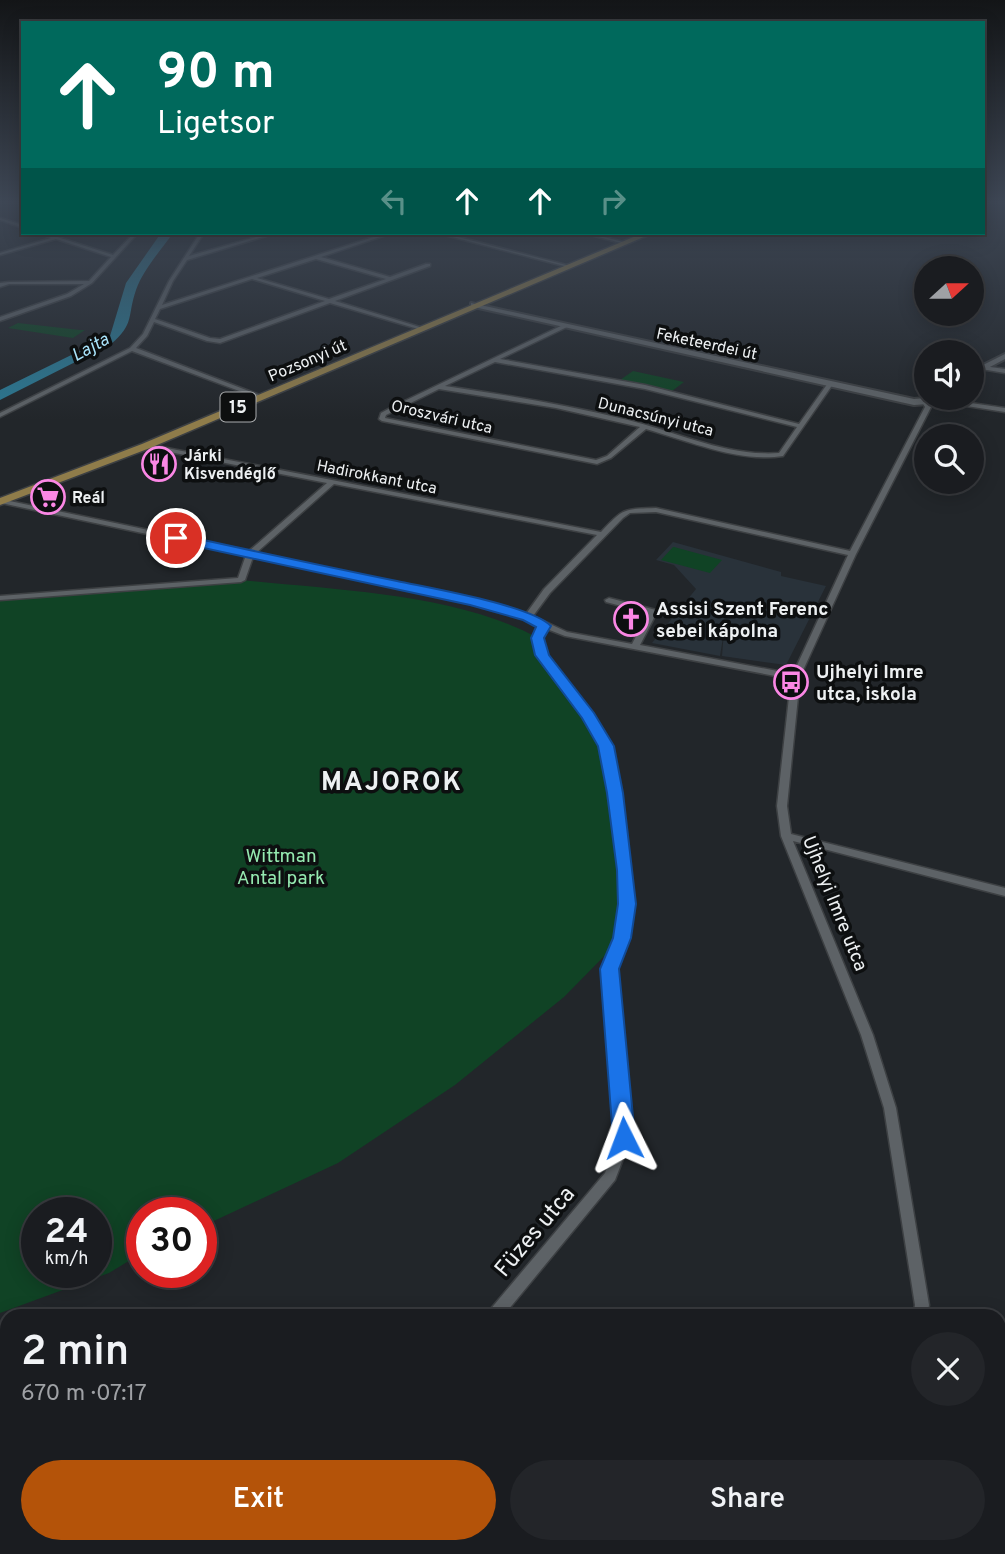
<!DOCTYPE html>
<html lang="en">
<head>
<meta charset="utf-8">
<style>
	body { margin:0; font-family:Overpass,sans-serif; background:#232529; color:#f1f3f6; height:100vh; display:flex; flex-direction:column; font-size:26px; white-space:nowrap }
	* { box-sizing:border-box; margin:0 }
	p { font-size:23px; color:#9fa1a5 }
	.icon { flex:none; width:38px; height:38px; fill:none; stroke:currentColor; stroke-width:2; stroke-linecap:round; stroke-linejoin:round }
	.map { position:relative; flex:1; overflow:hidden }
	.sheet { position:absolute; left:0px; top:1309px; width:1006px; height:245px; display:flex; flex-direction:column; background:#1a1c20; border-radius:21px 21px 0 0; box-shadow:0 4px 18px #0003,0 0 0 2px #383a3e }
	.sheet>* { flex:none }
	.hud { position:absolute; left:21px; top:21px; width:964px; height:214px; border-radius:0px; box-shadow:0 4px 18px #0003,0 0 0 2px #383a3e; background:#00695c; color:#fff; overflow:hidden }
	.needle { width:46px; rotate:69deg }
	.controls { position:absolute; left:914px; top:256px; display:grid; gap:14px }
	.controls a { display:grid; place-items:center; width:70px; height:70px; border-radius:50%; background:#1a1c20; box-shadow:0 4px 18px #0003,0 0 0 2px #383a3e; font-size:35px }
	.speed { position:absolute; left:21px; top:1197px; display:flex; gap:14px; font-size:35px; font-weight:700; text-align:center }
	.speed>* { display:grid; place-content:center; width:91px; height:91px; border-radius:50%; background:#1a1c20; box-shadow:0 4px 18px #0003,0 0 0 2px #383a3e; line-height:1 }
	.speed small { font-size:18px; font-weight:400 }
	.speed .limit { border:10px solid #d22; background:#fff; color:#111 }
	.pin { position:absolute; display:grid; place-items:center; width:60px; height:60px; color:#fff; margin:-30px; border:4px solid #fff; border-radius:50%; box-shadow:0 2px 7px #0007 }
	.me { position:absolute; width:77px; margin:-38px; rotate:357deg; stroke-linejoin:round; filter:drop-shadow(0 0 5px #0008) }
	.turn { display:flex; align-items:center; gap:24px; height:147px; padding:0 21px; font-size:32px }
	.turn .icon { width:91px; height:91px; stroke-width:2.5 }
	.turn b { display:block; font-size:49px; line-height:60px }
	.lanes { display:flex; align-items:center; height:66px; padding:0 21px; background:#0003; justify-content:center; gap:35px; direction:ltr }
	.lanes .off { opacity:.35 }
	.round { display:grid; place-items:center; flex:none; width:74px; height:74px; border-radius:37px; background:#232529 }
	.head { display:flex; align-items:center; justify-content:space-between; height:119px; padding:0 21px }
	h1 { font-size:42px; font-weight:600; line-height:52px }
	.primary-button { display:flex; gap:14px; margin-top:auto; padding:14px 21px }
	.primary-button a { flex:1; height:80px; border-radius:42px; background:#b45309; color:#fff; font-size:28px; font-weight:600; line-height:80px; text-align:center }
	.primary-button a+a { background:#232529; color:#f1f3f6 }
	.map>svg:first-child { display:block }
</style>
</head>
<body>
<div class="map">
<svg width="1005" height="1554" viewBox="0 0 1005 1554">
	<rect width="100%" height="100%" fill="#22262a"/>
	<!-- built -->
	<path fill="#29323a" d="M673,542L781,572V576L826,586L786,665L722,656L724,631L720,656L652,643L696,589L674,565L656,560Z"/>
	<!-- green -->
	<path fill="#104325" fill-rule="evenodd" d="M18,323L80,330H85L73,338L8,328Z
		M633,371L684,382L672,391L620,380Z
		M673,547H674L722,560L710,573L661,560Z
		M241,580C333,590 456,593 538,638L542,655L606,746L623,848L622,938L564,997L455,1085L338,1163L201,1227V1213H142V1253L109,1273L0,1313V598ZM37,1213H96V1272H37Z"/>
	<!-- water -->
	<path fill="#2b7892" d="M161,233H173C161,250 143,270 136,290C127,316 135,324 111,344L0,400V390L110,336L126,283Z"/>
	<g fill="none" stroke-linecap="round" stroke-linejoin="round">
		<!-- minor casing -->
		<g stroke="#3d4043" stroke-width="3">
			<path id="minor" d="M0,218L23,225V228L0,220Z
				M39,233H45L113,255L134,233H138L92,283L71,296L0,321V317L67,294L84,284H9L0,287V283L9,282L89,281L111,257L56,239L0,255V253L51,238Z
				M200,233H204L189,256L270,233H276L187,260L173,281L162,305L386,233H392L321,257L390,277L426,264H430V266L335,301L423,328L418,329L330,303L220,343L207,341L154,322L147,336L136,348L262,396V398H258L132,351L0,417V413L130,348L143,334L169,281ZM316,259L386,279L329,299L257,278ZM252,279L325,301L220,339L210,338L155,319L160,309Z
				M437,233H443L570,266L568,267Z
				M583,233H589L627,243L625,244Z
				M565,324L567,325V327L500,359L645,385L799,424L828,383L833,384L783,456C740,463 688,441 646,429L611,458L597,464L382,421L379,419L381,413L394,406ZM495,362L645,389L797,427L779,453C729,457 676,432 628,420C568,405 506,395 445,386ZM439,389L556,408L640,427L607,456L596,460L385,418L386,415Z
				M983,366L1005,369V373L981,369V367Z
				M930,397L1005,408V412L928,400L927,399Z
				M925,400L927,401L931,407L856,554L800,677L787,806L791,834L1005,888V896L793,841L873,1035L896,1108L929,1305L927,1316H913L915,1305L884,1108L861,1035L781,836L777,806L791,679L565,636L547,629L542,638L546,655L556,670L592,715L611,746L620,793L630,870L632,904L628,938L616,969L631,1138L615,1180L503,1316H487L489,1311L605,1173L617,1138L604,969L616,938L622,904L620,870L610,793L601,746L585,718L548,671L538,655L534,638L540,626L525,619L471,603L253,557L245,580L241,582L0,600V596L238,578L246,555L1,503L0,499L249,551L327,483L144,447V445L146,444L601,532C624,508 623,509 656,508L850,551L925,407L922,402ZM334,484L597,535L544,589L526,614L472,599L256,553ZM656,512L848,555L793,674L640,645L657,612L656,610L609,598L605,600L606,602L648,613L632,644L567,632L533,616L550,593L623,518L630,513Z
				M284,1547H303L300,1554H281Z
				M434,1547H451L454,1554H437Z
				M767,1547H786L783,1554H764Z
				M964,1547H980L982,1554H966Z"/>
		</g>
		<!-- secondary casing -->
		<g stroke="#3d4043" stroke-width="4">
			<path id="secondary" d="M471,303L914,399L937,397L928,404L914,405L474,307H471Z
				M1005,354V359L971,377V371Z"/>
		</g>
		<!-- primary casing -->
		<g stroke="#3d4043" stroke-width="3">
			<path id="primary" d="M643,233H653L150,448L0,505V498L142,444Z"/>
		</g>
		<!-- minor -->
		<use href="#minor" fill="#5d6266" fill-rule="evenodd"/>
		<!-- secondary -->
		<use href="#secondary" fill="#5d6266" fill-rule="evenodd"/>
		<!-- primary -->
		<use href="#primary" fill="#8f7c4a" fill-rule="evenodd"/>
	</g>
	<!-- sky -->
	<linearGradient id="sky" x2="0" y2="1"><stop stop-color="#131517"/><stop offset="0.48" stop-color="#3e4755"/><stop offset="1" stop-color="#3e4755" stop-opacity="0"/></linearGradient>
	<rect width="1005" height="420" fill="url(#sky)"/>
	<!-- route -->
	<path fill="#1a73e8" stroke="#114b97" stroke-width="2" d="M176,534C249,550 323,566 397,581C429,588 530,605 551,626L544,638L549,655L594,713L614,746L623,793L636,904L631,938L619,969L635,1138L631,1145L624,1148L616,1145L613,1138L600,969L613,938L618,904L617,870L607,793L598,746L582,718L535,655L531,638L536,627L523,620L470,605L171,541V535Z"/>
	<!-- icons -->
	<defs>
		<g id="restaurant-ring" transform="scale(1.75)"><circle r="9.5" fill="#0d0f10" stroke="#fb87e5" stroke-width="1.5"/><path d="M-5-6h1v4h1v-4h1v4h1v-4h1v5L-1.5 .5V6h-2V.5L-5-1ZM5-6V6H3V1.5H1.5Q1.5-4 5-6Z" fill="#fb87e5"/></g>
		<g id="supermarket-ring" transform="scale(1.75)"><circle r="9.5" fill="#0d0f10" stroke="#fb87e5" stroke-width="1.5"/><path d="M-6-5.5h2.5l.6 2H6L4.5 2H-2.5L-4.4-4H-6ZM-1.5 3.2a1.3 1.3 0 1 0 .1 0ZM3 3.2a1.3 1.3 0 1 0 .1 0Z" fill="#fb87e5"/></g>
		<g id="church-ring" transform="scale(1.75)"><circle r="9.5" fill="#0d0f10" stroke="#fb87e5" stroke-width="1.5"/><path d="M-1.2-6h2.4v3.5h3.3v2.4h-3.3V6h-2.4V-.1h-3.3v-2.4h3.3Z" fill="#fb87e5"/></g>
		<g id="bus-ring" transform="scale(1.75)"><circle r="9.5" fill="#0d0f10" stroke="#fb87e5" stroke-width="1.5"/><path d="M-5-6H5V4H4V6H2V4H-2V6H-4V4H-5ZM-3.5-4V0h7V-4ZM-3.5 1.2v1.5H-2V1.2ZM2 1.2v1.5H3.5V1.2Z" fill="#fb87e5"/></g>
	</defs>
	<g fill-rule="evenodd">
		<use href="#restaurant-ring" x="159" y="464"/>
		<use href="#supermarket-ring" x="48" y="497"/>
		<use href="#church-ring" x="631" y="619"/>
		<use href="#bus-ring" x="791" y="682"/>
	</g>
	<g text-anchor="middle" stroke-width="7" stroke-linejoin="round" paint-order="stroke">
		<!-- far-street labels -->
		<g font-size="16" fill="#edf0f2" stroke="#0d0f10">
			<text transform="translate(707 343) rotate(12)" y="6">Feketeerdei út</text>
			<text transform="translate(307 360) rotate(-23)" y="6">Pozsonyi út</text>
			<text transform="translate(442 416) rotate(13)" y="6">Oroszvári utca</text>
			<text transform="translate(656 416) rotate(14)" y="6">Dunacsúnyi utca</text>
			<text transform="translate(377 476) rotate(11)" y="6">Hadirokkant utca</text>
		</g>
		<!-- far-poi labels -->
		<g font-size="16" font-weight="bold" fill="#edf0f2" stroke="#0d0f10" text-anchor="start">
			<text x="184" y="461">Járki<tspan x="184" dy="18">Kisvendéglő</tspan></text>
			<text x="72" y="503">Reál</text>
		</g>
		<!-- far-water labels -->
		<g font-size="18" font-style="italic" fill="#a9e4fb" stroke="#0d0f10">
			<text transform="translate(90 347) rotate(-29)" y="6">Lajta</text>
		</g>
		<!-- shield labels -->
		<rect fill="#0d0f10" stroke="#aaacae" stroke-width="2" x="220.5" y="392.5" width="35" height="29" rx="5"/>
		<g font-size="18" font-weight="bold" fill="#edf0f2">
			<text x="238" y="413">15</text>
		</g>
		<!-- poi labels -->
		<g font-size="19" font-weight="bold" fill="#edf0f2" stroke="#0d0f10" text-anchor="start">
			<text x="656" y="615">Assisi Szent Ferenc<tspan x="656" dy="22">sebei kápolna</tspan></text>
			<text x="816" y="678">Ujhelyi Imre<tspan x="816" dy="22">utca, iskola</tspan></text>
		</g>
		<!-- park labels -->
		<g font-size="19" fill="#95e9b0" stroke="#0d0f10">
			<text x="281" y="862">Wittman<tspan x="281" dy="22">Antal park</tspan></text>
		</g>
		<!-- street labels -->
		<g font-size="19" fill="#edf0f2" stroke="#0d0f10">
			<text transform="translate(836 903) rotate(68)" y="7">Ujhelyi Imre utca</text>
		</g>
		<!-- near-street labels -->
		<g font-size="23" fill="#edf0f2" stroke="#0d0f10">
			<text transform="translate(534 1231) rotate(-50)" y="8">Füzes utca</text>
		</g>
		<!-- district labels -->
		<g font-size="26" font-weight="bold" letter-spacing="2" fill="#edf0f2" stroke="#0d0f10">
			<text x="392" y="790">MAJOROK</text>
		</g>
	</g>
</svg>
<div class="controls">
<a><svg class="needle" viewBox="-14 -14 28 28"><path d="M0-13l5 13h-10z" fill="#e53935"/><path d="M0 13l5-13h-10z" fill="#9fa1a5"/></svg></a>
<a><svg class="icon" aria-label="sound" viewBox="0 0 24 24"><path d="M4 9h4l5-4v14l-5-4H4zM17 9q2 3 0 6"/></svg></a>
<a><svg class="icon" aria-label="search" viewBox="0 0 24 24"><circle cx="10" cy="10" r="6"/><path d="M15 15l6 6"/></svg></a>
</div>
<div class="speed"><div>24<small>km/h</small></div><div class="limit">30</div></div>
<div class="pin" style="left:176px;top:538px;background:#d93025"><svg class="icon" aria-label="arrive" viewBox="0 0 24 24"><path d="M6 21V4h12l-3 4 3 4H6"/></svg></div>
<svg class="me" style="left:624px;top:1138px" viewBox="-20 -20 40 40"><path d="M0-17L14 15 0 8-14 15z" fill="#1a73e8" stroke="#fff" stroke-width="4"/></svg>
<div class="hud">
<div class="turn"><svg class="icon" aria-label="ahead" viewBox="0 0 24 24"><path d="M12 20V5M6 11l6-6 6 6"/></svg><div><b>90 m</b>Ligetsor</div></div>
<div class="lanes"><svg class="icon off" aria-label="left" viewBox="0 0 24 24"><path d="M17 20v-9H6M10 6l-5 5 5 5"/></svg><svg class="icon" aria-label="ahead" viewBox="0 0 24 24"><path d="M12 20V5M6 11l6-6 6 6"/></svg><svg class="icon" aria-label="ahead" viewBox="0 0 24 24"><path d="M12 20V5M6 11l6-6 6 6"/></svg><svg class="icon off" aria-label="right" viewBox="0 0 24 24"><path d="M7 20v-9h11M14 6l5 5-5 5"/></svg></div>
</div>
<section class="sheet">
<div class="head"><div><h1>2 min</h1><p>670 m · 07:17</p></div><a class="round"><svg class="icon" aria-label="close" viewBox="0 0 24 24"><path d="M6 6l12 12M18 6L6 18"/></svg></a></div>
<div class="primary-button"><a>Exit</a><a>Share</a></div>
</section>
</div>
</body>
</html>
